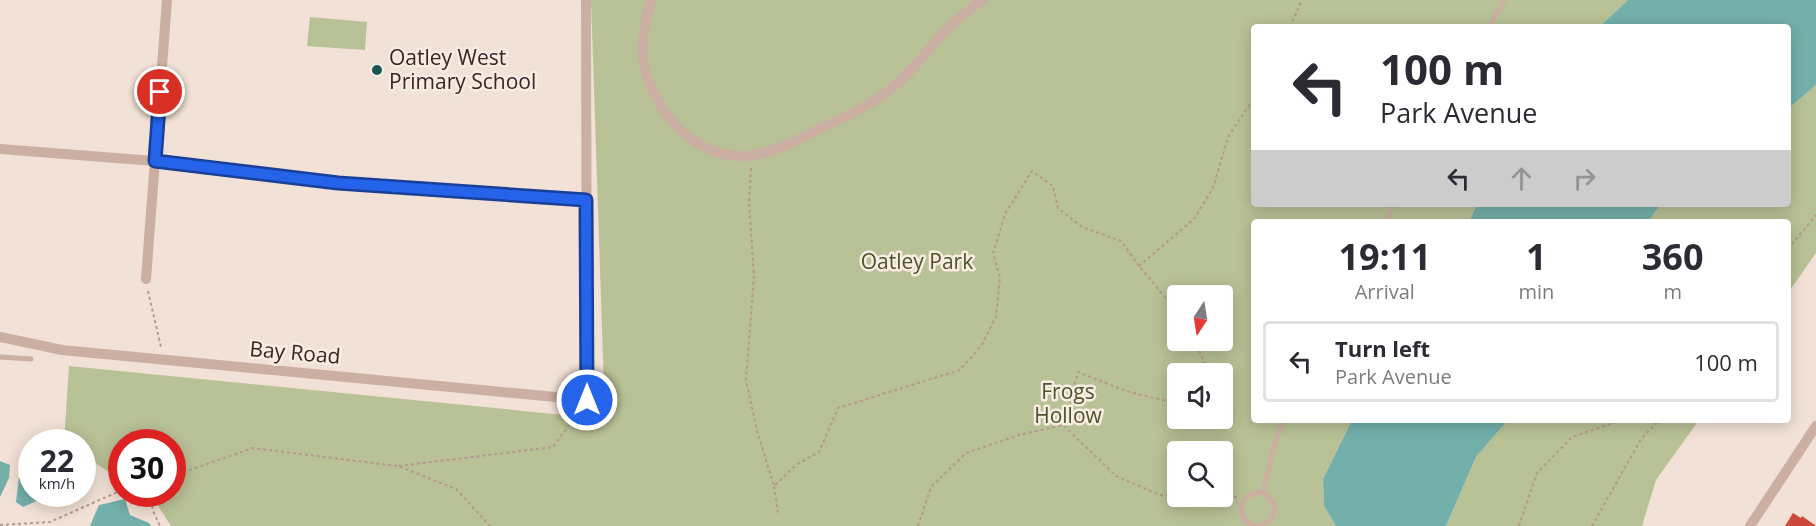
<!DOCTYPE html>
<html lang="en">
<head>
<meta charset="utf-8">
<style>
	body { margin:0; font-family:"Open Sans",sans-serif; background:#f7f7f7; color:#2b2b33; height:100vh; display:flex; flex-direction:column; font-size:22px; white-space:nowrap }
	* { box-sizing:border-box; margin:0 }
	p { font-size:20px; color:#7c7c81 }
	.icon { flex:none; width:33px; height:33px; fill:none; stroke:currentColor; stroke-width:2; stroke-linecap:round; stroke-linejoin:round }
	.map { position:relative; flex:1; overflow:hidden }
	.panel { position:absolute; left:1251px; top:219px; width:540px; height:204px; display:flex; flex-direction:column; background:#fff; border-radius:6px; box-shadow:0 3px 15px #0003 }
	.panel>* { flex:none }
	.guide { position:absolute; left:1251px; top:24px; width:540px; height:183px; border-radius:6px; box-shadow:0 3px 15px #0003; background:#fff; color:#2b2b33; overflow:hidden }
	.needle { width:39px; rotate:192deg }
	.buttons { position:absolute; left:1167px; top:285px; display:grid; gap:12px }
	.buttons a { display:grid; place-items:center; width:66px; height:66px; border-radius:6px; background:#fff; box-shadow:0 3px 15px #0003; font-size:30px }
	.speed { position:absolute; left:18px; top:429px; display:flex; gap:12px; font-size:30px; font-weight:700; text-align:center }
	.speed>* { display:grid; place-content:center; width:78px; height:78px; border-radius:50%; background:#fff; box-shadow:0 3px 15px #0003; line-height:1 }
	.speed small { font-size:15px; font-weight:400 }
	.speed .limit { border:9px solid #d22; background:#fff; color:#111 }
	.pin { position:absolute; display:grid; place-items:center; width:51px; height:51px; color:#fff; margin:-26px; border:3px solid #fff; border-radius:50%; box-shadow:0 2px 6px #0007 }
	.me { position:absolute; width:66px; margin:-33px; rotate:0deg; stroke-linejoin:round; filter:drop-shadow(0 0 4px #0008) }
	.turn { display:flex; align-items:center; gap:21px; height:126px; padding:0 30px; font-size:27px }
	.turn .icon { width:78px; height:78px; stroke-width:2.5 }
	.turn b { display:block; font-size:42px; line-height:51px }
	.lanes { display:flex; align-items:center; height:57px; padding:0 30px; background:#0003; justify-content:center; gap:30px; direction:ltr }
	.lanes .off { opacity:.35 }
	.eta { display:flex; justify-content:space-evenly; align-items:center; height:102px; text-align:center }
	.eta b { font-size:36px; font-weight:700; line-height:42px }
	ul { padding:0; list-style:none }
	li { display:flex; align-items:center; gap:18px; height:81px; margin:0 12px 9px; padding:0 18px; border:3px solid #e1e1e2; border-radius:6px }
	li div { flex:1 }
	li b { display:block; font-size:22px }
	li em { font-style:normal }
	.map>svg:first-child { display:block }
</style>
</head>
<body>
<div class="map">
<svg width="1816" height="526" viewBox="0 0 1816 526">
	<rect width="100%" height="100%" fill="#f2e1d6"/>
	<!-- green -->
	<path fill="#b9c196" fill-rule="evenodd" d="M591,0H1628L1599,27H1254V204H1477L1469,222H1254V420H1352L1323,479L1324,506L1336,526H171L157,504L142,494H172V442H122L121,480L83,455L82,442H64L69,366L605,419L606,448ZM1178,296H1222V340H1178ZM1178,374H1222V418H1178ZM1178,452H1222V496H1178Z
		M310,17L367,22L365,50L307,46Z
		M1816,85V253L1788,293V222H1648L1661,204H1788V109Z
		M1508,420H1699L1656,480L1642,526H1446L1476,457Z"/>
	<!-- water -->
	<path fill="#74b0aa" d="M1628,0H1816V85L1788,109V27H1599Z
		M1477,204H1661L1648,222H1469Z
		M1352,420H1508L1476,457L1446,526H1336L1324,506L1323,479Z
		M0,461L10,465L9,478L0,497Z
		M19,477L31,478L32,494H53L23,507L16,502Z
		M125,499L130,515L149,523L151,526H90L99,505Z"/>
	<!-- building -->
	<path fill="#cd4839" d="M1793,513L1801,518L1802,516L1816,526H1785Z"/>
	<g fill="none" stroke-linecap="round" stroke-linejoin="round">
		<!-- path -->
		<path stroke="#b6988c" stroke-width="2" stroke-dasharray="3 3" stroke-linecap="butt" d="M1290,27L1302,0
			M751,168L749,203L754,276L746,380L757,431L774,486L796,465L819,452L838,408L960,370L982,345L996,316L1000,277L993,254L1005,214L1032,171L1053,186L1058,208L1082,227L1121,241L1139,266L1178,313
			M1788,249L1816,215
			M1139,266L1194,219L1213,188L1228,137L1254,98
			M148,291L161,347
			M1194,340L1210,374
			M1063,425L1078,372L1126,391L1178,404
			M1064,426L1116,476L1160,495L1178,496
			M399,466L553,447L580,410
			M172,476L253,448L398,466L456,489L490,526
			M774,486L778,513
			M150,494L153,511L160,526
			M1216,496L1237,497
			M0,525L50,522L122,490
			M918,526L931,487L966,453L1019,435L1063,425
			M1519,526L1537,473L1572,437L1622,420
			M1592,526L1641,439L1659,420"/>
		<!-- lane -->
		<path stroke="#caafa2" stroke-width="5" d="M1489,27L1504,0
			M1385,222L1394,204
			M0,357L31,359
			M1263,493L1273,449L1283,420
			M1255,526C1241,521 1237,509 1246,497L1258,492L1267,495L1275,506L1271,520L1260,526"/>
		<!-- street -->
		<path stroke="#caafa2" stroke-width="10" d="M651,0C637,48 639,78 670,119C689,143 723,161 754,155C778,151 800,139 821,128C846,117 871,105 892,88C915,70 930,45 951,25C961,16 972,8 983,0
			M0,149L155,161L338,183L586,200
			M146,279L167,0
			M0,337L62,350L587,400L586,0
			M1750,526L1816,426"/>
	</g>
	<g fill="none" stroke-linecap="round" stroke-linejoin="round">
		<!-- route casing -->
		<g stroke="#184099" stroke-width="15">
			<path id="route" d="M160,92L155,161L338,183L586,200L587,400"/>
		</g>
		<!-- route -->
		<use href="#route" stroke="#2563eb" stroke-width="10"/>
	</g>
	<!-- markers -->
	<circle fill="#185853" stroke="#faece2" stroke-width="2" cx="377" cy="70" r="6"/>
	<g text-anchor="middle" stroke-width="5" stroke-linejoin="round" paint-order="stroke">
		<!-- poi labels -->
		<g font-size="21" fill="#342725" stroke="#faece2" text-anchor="start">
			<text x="389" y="65">Oatley West<tspan x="389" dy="24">Primary School</tspan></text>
		</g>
		<!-- park labels -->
		<g font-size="21" fill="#4a5427" stroke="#faece2">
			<text x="917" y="269">Oatley Park</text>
			<text x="1068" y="399">Frogs<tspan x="1068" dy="24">Hollow</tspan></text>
		</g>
		<!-- street labels -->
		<g font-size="21" fill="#342725" stroke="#faece2">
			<text transform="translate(295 353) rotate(5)" y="7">Bay Road</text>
		</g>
	</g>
</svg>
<div class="buttons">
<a><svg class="needle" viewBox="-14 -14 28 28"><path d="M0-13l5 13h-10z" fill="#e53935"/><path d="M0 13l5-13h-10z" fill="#7c7c81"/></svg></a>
<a><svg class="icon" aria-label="sound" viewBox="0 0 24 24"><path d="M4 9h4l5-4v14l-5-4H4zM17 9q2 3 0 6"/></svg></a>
<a><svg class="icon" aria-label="search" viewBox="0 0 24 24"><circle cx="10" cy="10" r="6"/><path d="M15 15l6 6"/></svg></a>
</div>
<div class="speed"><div>22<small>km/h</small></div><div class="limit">30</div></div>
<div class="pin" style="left:160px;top:92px;background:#d93025"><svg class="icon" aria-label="arrive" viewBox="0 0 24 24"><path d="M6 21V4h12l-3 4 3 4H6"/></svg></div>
<svg class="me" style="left:587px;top:400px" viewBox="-20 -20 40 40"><circle r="17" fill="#2563eb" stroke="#fff" stroke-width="3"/><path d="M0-11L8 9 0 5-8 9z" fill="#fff"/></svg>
<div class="guide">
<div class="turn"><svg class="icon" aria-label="left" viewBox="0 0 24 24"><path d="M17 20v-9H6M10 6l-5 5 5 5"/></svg><div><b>100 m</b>Park Avenue</div></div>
<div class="lanes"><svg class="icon" aria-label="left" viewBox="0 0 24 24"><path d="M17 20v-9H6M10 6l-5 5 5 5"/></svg><svg class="icon off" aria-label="ahead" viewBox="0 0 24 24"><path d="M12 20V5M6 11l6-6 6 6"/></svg><svg class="icon off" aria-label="right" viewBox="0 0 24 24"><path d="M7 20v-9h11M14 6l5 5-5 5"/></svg></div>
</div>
<section class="panel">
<div class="eta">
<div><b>19:11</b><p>Arrival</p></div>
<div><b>1</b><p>min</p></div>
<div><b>360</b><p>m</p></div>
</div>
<ul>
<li><svg class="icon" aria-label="left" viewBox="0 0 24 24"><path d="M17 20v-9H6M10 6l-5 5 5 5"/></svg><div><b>Turn left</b><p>Park Avenue</p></div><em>100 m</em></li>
</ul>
</section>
</div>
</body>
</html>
